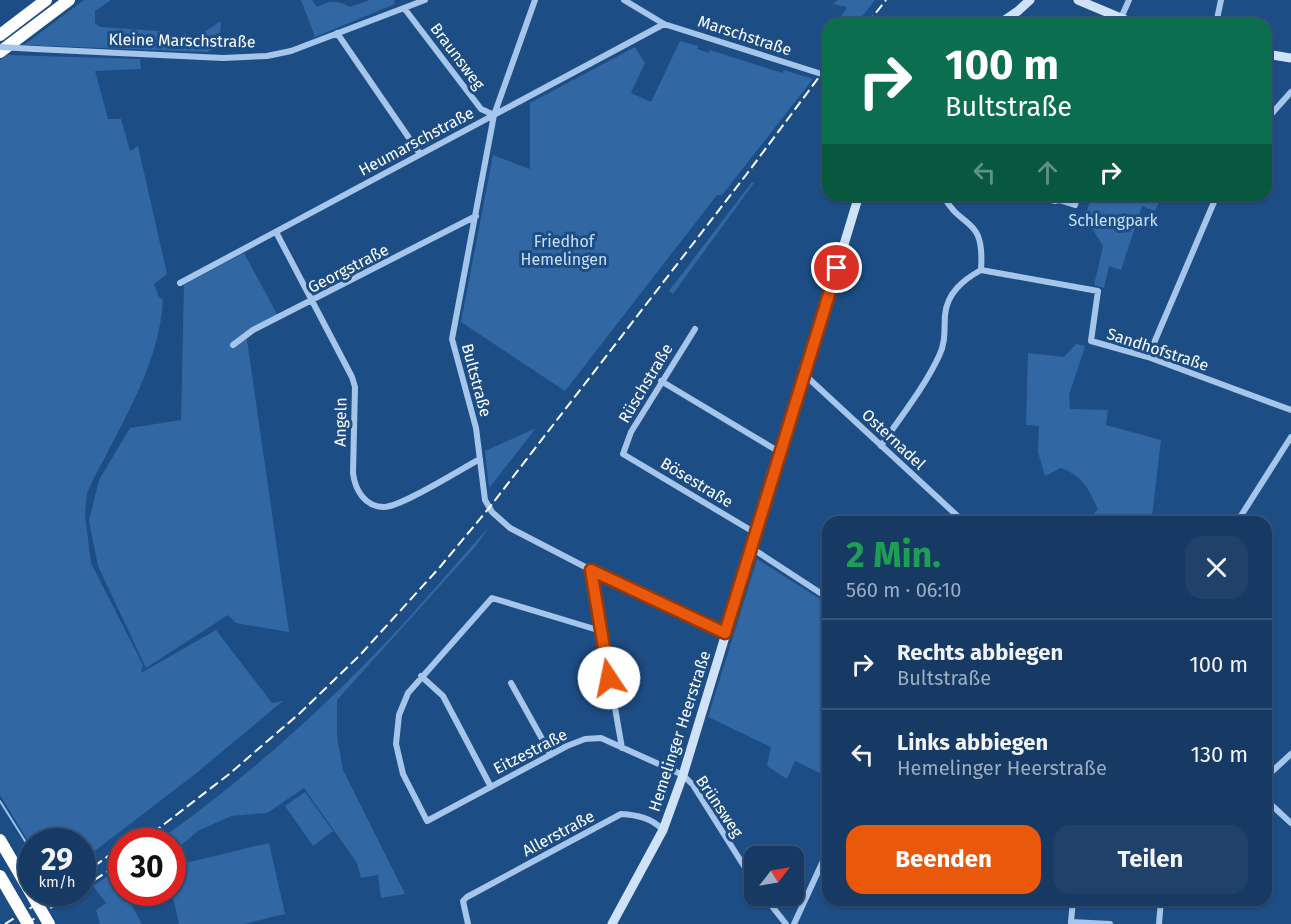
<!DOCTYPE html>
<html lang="de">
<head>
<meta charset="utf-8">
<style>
	body { margin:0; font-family:"Fira Sans",sans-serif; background:#1f416a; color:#f1f3f6; height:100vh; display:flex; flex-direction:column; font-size:22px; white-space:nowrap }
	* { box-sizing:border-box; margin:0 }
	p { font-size:20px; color:#9eadbf }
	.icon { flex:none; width:33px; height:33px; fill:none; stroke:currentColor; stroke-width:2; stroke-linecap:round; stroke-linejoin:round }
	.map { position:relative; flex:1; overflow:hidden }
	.panel { position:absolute; left:822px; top:516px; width:450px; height:390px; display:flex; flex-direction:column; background:#163a64; border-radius:18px; box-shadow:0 2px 4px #0004,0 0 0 2px #355478 }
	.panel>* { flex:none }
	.guide { position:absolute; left:822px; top:18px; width:450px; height:183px; border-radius:18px; box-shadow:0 2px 4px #0004,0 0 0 2px #355478; background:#0b6e4f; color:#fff; overflow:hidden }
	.needle { width:39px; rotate:59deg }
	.controls { position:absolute; left:744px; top:846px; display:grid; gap:12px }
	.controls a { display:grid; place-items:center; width:60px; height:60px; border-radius:12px; background:#163a64; box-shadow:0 2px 4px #0004,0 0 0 2px #355478; font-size:30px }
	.speed { position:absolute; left:18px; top:828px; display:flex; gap:12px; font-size:30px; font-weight:700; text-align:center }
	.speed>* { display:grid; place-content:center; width:78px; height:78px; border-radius:50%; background:#163a64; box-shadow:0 2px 4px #0004,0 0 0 2px #355478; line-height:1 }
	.speed small { font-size:15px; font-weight:400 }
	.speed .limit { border:9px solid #d22; background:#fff; color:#111 }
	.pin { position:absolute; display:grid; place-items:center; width:51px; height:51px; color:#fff; margin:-26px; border:3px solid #fff; border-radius:50%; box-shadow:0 2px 6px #0007 }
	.me { position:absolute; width:66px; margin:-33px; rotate:349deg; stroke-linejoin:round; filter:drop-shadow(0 0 4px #0008) }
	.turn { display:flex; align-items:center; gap:21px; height:126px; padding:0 24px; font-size:27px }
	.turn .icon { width:78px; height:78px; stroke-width:2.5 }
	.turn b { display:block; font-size:42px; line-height:51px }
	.lanes { display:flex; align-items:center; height:57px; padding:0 24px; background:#0003; justify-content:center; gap:30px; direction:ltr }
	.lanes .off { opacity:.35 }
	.round { display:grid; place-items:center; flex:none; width:63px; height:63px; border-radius:18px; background:#1f416a }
	.headline { display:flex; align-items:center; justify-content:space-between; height:102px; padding:0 24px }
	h1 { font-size:36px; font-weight:700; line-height:45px; color:#1e9e55 }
	.button { display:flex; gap:12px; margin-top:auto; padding:12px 24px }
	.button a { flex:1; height:69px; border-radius:18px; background:#ea580c; color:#fff; font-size:24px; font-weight:700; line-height:69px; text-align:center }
	.button a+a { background:#1f416a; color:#f1f3f6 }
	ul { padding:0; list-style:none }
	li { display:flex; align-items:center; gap:18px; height:90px; padding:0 24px; border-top:2px solid #355478 }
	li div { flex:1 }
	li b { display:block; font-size:22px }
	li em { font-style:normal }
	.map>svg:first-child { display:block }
</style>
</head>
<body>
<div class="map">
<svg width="1291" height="924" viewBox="0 0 1291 924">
	<rect width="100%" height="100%" fill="#1d4d85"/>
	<!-- green -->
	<path fill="#3167a3" d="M84,0H111L95,11V23L100,27L159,31L172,42L185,33L191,41L221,21C220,35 221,47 207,52L24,45Z
		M301,0H312L317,7C330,0 337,0 350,7L370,0H394L395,4L315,37Z
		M838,0H875L856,24H836L847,7L833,4Z
		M680,41L698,46L697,49L709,53L710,50L779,72L782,73L784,70L813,79L722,195H717L565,391L461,322L493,155L530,169V103L635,47L645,63L631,93L651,102Z
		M7,55L140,59L141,69L95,71L108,119H121L130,151L138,146L167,274L154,284L159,297L163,300C159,370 116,431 87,493L85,515L91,563L143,665L141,673L216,630L272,703L283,701L194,775L83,860L82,842H32L31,846L0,795V60Z
		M752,182L754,183L673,294L669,291Z
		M1092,195H1162L1155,211L1142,206L1121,270L1109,266L1104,288L1094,285L1103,246L1085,217Z
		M244,253L278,316L246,333L289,632L236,623L228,615L146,668L98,566L89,521L99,480L130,428L181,420L184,285Z
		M1076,344L1085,346L1069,395L1070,409L1108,410L1106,425L1161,440L1152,516L1147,522H1087L1098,509C1088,488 1084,477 1061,468L1045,476L1038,452L1039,426L1026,425L1028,353L1064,357Z
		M536,428L489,488L485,451Z
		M489,527L476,546L337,700V737L343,770L405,894L381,898L378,875L361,878L357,863L304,788L267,813L231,816L198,831L173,852L172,842L158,841C243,781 320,712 392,636C425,601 456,563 489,527Z
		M757,559L828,604V777L795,761L787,779L767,766L771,747L708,717Z
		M305,792L333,831L313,846L285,806Z
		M269,843L285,914L244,924H179L172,893L173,866Z
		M121,867L122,892L125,893L142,924H100L96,910L106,903L93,886Z"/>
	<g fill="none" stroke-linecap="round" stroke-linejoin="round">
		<!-- stream -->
		<path stroke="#98c1ec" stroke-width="2" d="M0,801L32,852"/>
		<!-- street -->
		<path stroke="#a5c6ea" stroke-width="6" d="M535,0L494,115L452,339L476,428L485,500L492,512L510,528L591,570L725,633
			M624,0L664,24L828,76
			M404,8L481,109L494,115
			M1121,18L1129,0
			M1216,24L1221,0
			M337,33L420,154
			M35,49L223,58L267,56L291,51L425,0
			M1266,120L1291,92
			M943,195C961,231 985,214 981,270
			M1033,195L1055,201L1059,200
			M1061,195L1059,200L1075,205L1078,195
			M276,232L352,377L355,387L353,473C355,490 365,507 384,507C401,507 461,469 480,459
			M981,270L1098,291L1091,341L1148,357L1291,410
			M180,283L664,24
			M695,329L631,432L623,454L757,534
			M233,345L253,330L476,216
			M1148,357L1217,195
			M806,376L964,522
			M661,381L781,453
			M881,446C901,416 924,388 939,356C946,342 944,330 945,315C947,293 963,280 981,270
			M1237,522L1291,437
			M753,549L828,598
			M591,570L622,748
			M601,631L492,598L408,693L399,715L396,744L403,774L427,821L567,746L585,739L601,738L683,775L693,785L754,882
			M421,676L443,696L491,787
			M511,683L551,755
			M1266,777L1291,754
			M1266,800L1291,823
			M764,896L786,924
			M1071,922L1073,900
			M468,924L463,901L467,897L621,814C637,815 652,818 663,830
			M794,924L828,850
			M1071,924V922L1110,924
			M1159,924L1161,900"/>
		<!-- secondary -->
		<path stroke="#d0e2f8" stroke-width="9" d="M1078,0L1135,24
			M999,24L1018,11L1030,0
			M1266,54L1291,58
			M612,924L663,830L683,775L859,195"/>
		<!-- highway -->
		<path stroke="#fff" stroke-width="12" d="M0,35L46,0
			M0,52L69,0
			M0,840L49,924
			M0,876L28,924"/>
		<!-- rail -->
		<path stroke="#fff" stroke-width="2" stroke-dasharray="10 4.5" stroke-linecap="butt" d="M867,24L886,0
			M128,842L147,828
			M141,842L228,775L300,713L360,655L440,567L489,508L746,175L828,65
			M82,875L122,846
			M82,888L122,862
			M5,924L56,892
			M26,924L75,892"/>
		<!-- street-bridge -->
		<path stroke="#a5c6ea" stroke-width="6" d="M0,47L35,49"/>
	</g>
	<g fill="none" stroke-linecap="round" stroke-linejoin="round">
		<!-- route casing -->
		<g stroke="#983908" stroke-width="15">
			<path id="route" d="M609,678L591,570L725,633L837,268"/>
		</g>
		<!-- route -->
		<use href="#route" stroke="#ea580c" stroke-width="10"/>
	</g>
	<g text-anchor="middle" stroke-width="6" stroke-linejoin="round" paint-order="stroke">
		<!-- street labels -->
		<g font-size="16" fill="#fff" stroke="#1d4d85">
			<text transform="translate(745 35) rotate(18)" y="6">Marschstraße</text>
			<text transform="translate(182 40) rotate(1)" y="6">Kleine Marschstraße</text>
			<text transform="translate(458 56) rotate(53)" y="6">Braunsweg</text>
			<text transform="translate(416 141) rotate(-28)" y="6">Heumarschstraße</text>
			<text transform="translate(348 268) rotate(-27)" y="6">Georgstraße</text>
			<text transform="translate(1158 349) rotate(18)" y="6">Sandhofstraße</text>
			<text transform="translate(477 380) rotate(75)" y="6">Bultstraße</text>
			<text transform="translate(645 383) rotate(-59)" y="6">Rüschstraße</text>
			<text transform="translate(340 422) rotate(-89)" y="6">Angeln</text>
			<text transform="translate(894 439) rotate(43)" y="6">Osternadel</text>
			<text transform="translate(697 482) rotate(31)" y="6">Bösestraße</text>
			<text transform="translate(679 731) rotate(-72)" y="6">Hemelinger Heerstraße</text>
			<text transform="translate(530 751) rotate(-27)" y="6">Eitzestraße</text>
			<text transform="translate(720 806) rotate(56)" y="6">Brünsweg</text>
			<text transform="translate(558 833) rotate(-28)" y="6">Allerstraße</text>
		</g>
		<!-- park labels -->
		<g font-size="16" fill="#c9e0f8" stroke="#1d4d85">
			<text x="1113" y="226">Schlengpark</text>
			<text x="564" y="247">Friedhof<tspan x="564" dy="18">Hemelingen</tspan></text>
		</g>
	</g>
</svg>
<div class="controls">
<a><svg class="needle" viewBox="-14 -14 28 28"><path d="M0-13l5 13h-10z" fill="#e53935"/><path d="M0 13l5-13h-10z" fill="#9eadbf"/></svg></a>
</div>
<div class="speed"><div>29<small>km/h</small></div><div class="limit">30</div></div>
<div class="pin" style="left:837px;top:268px;background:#d93025"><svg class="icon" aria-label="arrive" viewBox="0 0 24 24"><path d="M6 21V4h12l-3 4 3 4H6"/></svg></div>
<svg class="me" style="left:609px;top:678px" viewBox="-20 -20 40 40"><circle r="19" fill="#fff"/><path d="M0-13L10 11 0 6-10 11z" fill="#ea580c"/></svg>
<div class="guide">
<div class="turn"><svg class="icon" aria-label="right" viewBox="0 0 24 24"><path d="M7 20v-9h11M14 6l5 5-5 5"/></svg><div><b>100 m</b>Bultstraße</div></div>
<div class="lanes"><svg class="icon off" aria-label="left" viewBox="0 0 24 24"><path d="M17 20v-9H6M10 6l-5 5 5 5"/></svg><svg class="icon off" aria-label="ahead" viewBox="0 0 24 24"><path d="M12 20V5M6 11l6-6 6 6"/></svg><svg class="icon" aria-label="right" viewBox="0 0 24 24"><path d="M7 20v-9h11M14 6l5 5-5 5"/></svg></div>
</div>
<section class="panel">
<div class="headline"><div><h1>2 Min.</h1><p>560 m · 06:10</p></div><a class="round"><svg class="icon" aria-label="close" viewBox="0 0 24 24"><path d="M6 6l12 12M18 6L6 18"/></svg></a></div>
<ul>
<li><svg class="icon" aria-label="right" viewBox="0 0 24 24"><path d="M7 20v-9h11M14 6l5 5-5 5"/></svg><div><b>Rechts abbiegen</b><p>Bultstraße</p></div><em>100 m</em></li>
<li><svg class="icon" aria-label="left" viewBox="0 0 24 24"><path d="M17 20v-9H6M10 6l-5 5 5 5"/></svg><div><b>Links abbiegen</b><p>Hemelinger Heerstraße</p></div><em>130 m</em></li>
</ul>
<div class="button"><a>Beenden</a><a>Teilen</a></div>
</section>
</div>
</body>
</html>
